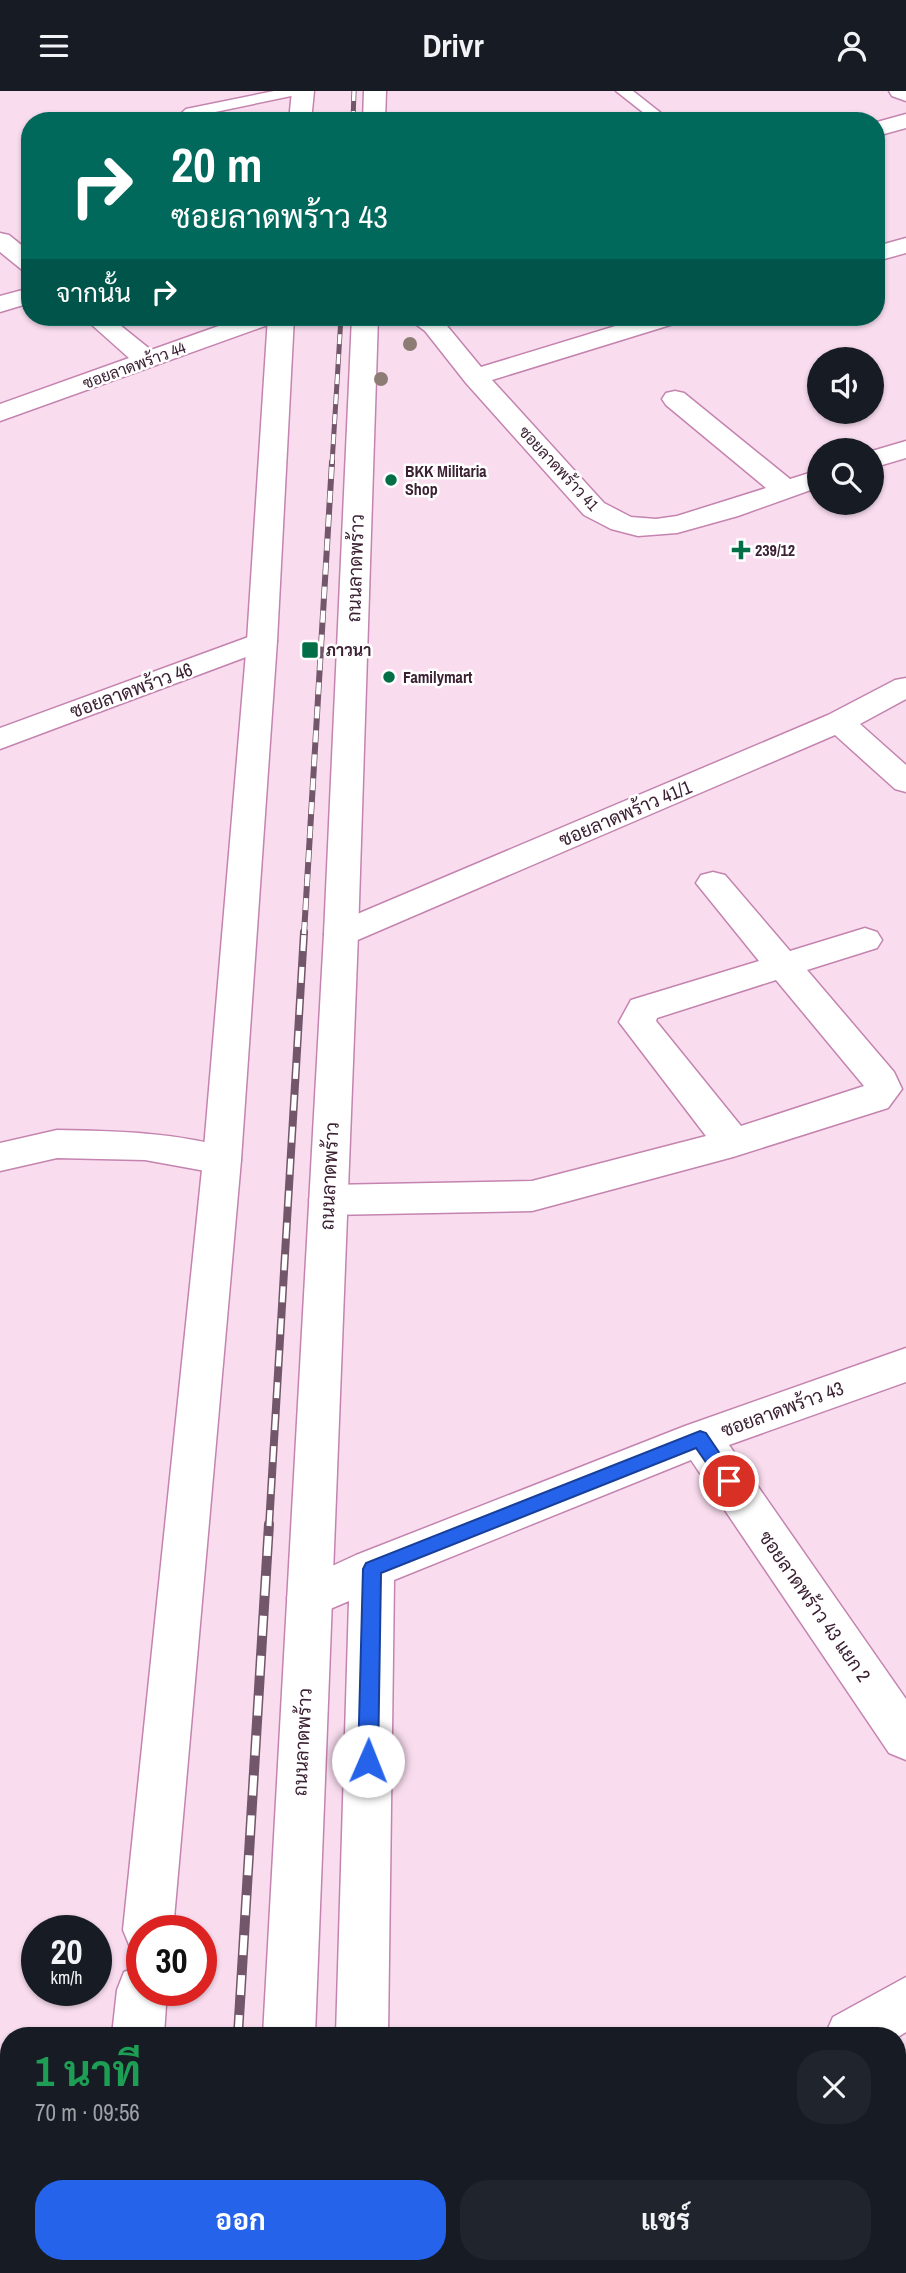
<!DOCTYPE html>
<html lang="th">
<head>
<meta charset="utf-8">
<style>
	body { margin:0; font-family:"Archivo Narrow",Sarabun,sans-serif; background:#20242c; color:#f1f3f6; height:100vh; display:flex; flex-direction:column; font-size:26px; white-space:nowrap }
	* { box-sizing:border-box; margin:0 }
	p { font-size:23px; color:#9ea1a6 }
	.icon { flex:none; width:38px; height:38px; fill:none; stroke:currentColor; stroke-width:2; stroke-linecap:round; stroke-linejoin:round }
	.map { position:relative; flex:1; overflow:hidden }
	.details { position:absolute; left:0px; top:1936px; width:906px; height:247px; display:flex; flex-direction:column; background:#171b24; border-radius:28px 28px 0 0; box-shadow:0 2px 5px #0004 }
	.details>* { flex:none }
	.guide { position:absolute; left:21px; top:21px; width:864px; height:214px; border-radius:28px; box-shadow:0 2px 5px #0004; background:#00695c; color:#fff; overflow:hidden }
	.buttons { position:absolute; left:807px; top:256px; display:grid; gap:14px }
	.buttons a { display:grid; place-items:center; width:77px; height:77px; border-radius:50%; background:#171b24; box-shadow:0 2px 5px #0004; font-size:35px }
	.speed { position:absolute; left:21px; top:1824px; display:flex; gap:14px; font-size:35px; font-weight:700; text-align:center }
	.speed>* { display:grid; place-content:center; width:91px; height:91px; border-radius:50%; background:#171b24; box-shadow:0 2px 5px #0004; line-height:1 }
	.speed small { font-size:18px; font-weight:400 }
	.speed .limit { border:10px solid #d22; background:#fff; color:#111 }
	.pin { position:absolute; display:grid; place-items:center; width:60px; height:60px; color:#fff; margin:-30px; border:4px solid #fff; border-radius:50%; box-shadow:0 2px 7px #0007 }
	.me { position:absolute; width:77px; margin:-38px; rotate:1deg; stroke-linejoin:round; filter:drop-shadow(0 0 5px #0008) }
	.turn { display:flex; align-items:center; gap:24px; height:147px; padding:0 35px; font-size:32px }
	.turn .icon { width:91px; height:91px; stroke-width:2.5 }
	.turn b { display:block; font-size:49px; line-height:60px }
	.then { display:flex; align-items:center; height:66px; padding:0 35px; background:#0003; gap:14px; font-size:26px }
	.round { display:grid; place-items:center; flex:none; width:74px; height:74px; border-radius:28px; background:#20242c }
	.summary { display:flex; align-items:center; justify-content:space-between; height:119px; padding:0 35px }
	h1 { font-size:42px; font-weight:700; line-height:52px; color:#1e9e55 }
	.action { display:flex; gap:14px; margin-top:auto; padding:14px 35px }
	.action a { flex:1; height:80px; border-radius:28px; background:#2563eb; color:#fff; font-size:28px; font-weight:700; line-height:80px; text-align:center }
	.action a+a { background:#20242c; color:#f1f3f6 }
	header { display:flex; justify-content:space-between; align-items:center; height:91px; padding:0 35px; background:#171b24; font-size:32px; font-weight:700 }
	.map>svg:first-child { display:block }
</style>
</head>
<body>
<header><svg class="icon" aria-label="menu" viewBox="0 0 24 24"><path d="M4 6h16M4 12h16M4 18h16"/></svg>Drivr<svg class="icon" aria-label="person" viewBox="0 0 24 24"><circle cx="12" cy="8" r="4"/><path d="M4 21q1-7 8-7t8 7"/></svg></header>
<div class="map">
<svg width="906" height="2182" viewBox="0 0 906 2182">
	<rect width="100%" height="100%" fill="#f9ddef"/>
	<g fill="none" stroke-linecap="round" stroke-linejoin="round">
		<!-- service casing -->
		<g stroke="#c484af" stroke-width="3">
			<path id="service" d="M274,0H303L296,4L196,25L190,30H173L186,18Z
				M616,0H633L671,30H654Z"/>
		</g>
		<!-- minor casing -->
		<g stroke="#c484af" stroke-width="3">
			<path id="minor" d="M889,0H906V10L892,5Z
				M906,23V37L877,45V31Z
				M0,142L9,144L30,161V180L21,178L0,161Z
				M906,147V162L877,170V155Z
				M30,197V212L0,221V205Z
				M83,226H110L151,259L244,226H280L276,231L0,330V313L129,267Z
				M406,226H436L443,230L481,276L645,226H683L680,231L492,289L604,412L631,426L656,428L677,425L766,397L666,314L662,308L666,302L675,300L684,302L790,388L819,379V396L738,425L677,442L638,445L611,438L584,424L466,292L425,240Z
				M906,350V367L872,377V360Z
				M262,541L273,544L277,550L273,556L0,658V637Z
				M906,587V608L860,633L906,674V701L895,698L835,644L353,851L341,855L329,851L324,843L329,835L828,624L895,589Z
				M713,781L725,784L790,860L865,837L877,841L882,849L877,857L807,879L894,981L902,998L888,1017L733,1066L532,1120L328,1124L314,1119L309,1109L314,1099L328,1094L532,1090L706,1045L619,931L631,909L759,870L696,792L701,784ZM776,889L864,995L741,1035L656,930L657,927Z
				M57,1039C117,1040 177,1041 235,1059L241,1069L235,1079L222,1083L145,1069L57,1067L0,1080V1052Z
				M906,1257V1291L729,1354L906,1608V1669L889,1662L691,1369L394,1489L388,1944H336L349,1510L309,1527L293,1521L287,1507L293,1493L356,1464L685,1335Z
				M906,1886V1941L898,1946L825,1944L833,1926Z
				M328,2174H383L384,2182H328Z
				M416,2174H483L479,2182H412Z"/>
		</g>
		<!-- primary casing -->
		<g stroke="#c484af" stroke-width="3">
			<path id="primary" d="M292,0H314L311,30H289Z
				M364,0H386L385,30H363Z
				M268,226H294L277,550L241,1069L173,1839H142V1861L130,1856L123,1839L203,1069L247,550Z
				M352,226H378L358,843L315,1944H263L324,843Z
				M142,1874V1899H167L164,1944H112L117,1899L124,1881Z
				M88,2174H144L143,2182H87Z
				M251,2174H306L307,2182H251Z"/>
		</g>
		<!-- service -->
		<use href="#service" fill="#fff" fill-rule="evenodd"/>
		<!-- minor -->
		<use href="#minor" fill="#fff" fill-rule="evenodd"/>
		<!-- primary -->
		<use href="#primary" fill="#fff" fill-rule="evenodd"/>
		<!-- rail-far3 casing -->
		<g stroke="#715769" stroke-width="5">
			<path id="rail-far3" d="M353,30L354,0
				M332,373L341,226"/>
		</g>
		<!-- rail-far2 casing -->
		<g stroke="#715769" stroke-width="6">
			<path id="rail-far2" d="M304,843L332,371"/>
		</g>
		<!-- rail-far1 casing -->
		<g stroke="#715769" stroke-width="8">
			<path id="rail-far1" d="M269,1435L304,841"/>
		</g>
		<!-- rail casing -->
		<g stroke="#715769" stroke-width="10">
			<path id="rail" d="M238,1944L269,1433
				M223,2182L224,2174"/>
		</g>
		<!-- rail-far3 -->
		<use href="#rail-far3" stroke="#fff" stroke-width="3.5" stroke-dasharray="10" stroke-linecap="butt"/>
		<!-- rail-far2 -->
		<use href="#rail-far2" stroke="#fff" stroke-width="4.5" stroke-dasharray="12" stroke-linecap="butt"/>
		<!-- rail-far1 -->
		<use href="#rail-far1" stroke="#fff" stroke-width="5" stroke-dasharray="16" stroke-linecap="butt"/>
		<!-- rail -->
		<use href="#rail" stroke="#fff" stroke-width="7" stroke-dasharray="20" stroke-linecap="butt"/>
	</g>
	<!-- trees -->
	<g fill="#8c7c74">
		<circle cx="410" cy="253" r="7"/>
		<circle cx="381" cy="288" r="7"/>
	</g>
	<!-- route -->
	<path fill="#2563eb" stroke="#184099" stroke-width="2" d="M700,1340L706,1342L735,1385L738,1390L735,1396L729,1398L723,1396L696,1357L381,1482L378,1670L375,1676L368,1679L361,1676L358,1670L363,1478L366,1472Z"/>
	<!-- markers -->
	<g fill="#036f46" stroke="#fff" stroke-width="2.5">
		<circle cx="391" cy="389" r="7"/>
		<path d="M737.5 448.5h7v7h7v7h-7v7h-7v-7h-7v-7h7z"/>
		<rect x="301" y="550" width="18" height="18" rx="3.5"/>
		<circle cx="389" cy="586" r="7"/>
	</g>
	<g text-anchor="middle" stroke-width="5" stroke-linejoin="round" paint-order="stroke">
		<!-- far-street labels -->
		<g font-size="16" fill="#3b2133" stroke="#fff">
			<text transform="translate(134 274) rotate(-20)" y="6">ซอยลาดพร้าว 44</text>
			<text transform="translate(559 377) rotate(47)" y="6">ซอยลาดพร้าว 41</text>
		</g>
		<!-- far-poi labels -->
		<g font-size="16" font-weight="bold" fill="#3b2133" stroke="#fff" text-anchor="start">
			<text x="405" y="386">BKK Militaria<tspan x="405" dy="18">Shop</tspan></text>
			<text x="755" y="465">239/12</text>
			<text x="326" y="565">ภาวนา</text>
			<text x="403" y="592">Familymart</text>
		</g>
		<!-- street labels -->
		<g font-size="19" fill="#3b2133" stroke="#fff">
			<text transform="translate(355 477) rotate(-88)" y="7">ถนนลาดพร้าว</text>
			<text transform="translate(131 599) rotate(-20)" y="7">ซอยลาดพร้าว 46</text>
			<text transform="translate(625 722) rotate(-23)" y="7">ซอยลาดพร้าว 41/1</text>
			<text transform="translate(329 1085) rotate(-87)" y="7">ถนนลาดพร้าว</text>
			<text transform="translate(782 1318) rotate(-20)" y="7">ซอยลาดพร้าว 43</text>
			<text transform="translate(815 1515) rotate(55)" y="7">ซอยลาดพร้าว 43 แยก 2</text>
			<text transform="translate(302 1651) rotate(-87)" y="7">ถนนลาดพร้าว</text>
		</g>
	</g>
</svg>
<div class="buttons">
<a><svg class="icon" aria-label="sound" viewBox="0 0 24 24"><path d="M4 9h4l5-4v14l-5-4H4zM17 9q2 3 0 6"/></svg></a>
<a><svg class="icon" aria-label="search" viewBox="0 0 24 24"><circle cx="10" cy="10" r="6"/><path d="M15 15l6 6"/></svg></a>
</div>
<div class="speed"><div>20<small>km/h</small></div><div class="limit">30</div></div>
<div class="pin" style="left:729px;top:1390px;background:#d93025"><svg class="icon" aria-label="arrive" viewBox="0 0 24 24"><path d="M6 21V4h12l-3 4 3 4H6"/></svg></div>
<svg class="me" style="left:368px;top:1670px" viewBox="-20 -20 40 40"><circle r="19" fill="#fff"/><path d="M0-13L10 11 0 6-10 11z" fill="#2563eb"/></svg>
<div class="guide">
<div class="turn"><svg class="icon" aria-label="right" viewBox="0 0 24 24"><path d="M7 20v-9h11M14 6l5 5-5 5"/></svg><div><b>20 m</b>ซอยลาดพร้าว 43</div></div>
<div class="then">จากนั้น<svg class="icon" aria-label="right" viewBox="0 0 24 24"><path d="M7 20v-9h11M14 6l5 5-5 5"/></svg></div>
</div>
<section class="details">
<div class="summary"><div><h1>1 นาที</h1><p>70 m · 09:56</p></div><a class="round"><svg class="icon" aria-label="close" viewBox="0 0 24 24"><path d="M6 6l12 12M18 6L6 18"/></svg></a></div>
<div class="action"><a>ออก</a><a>แชร์</a></div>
</section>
</div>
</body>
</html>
